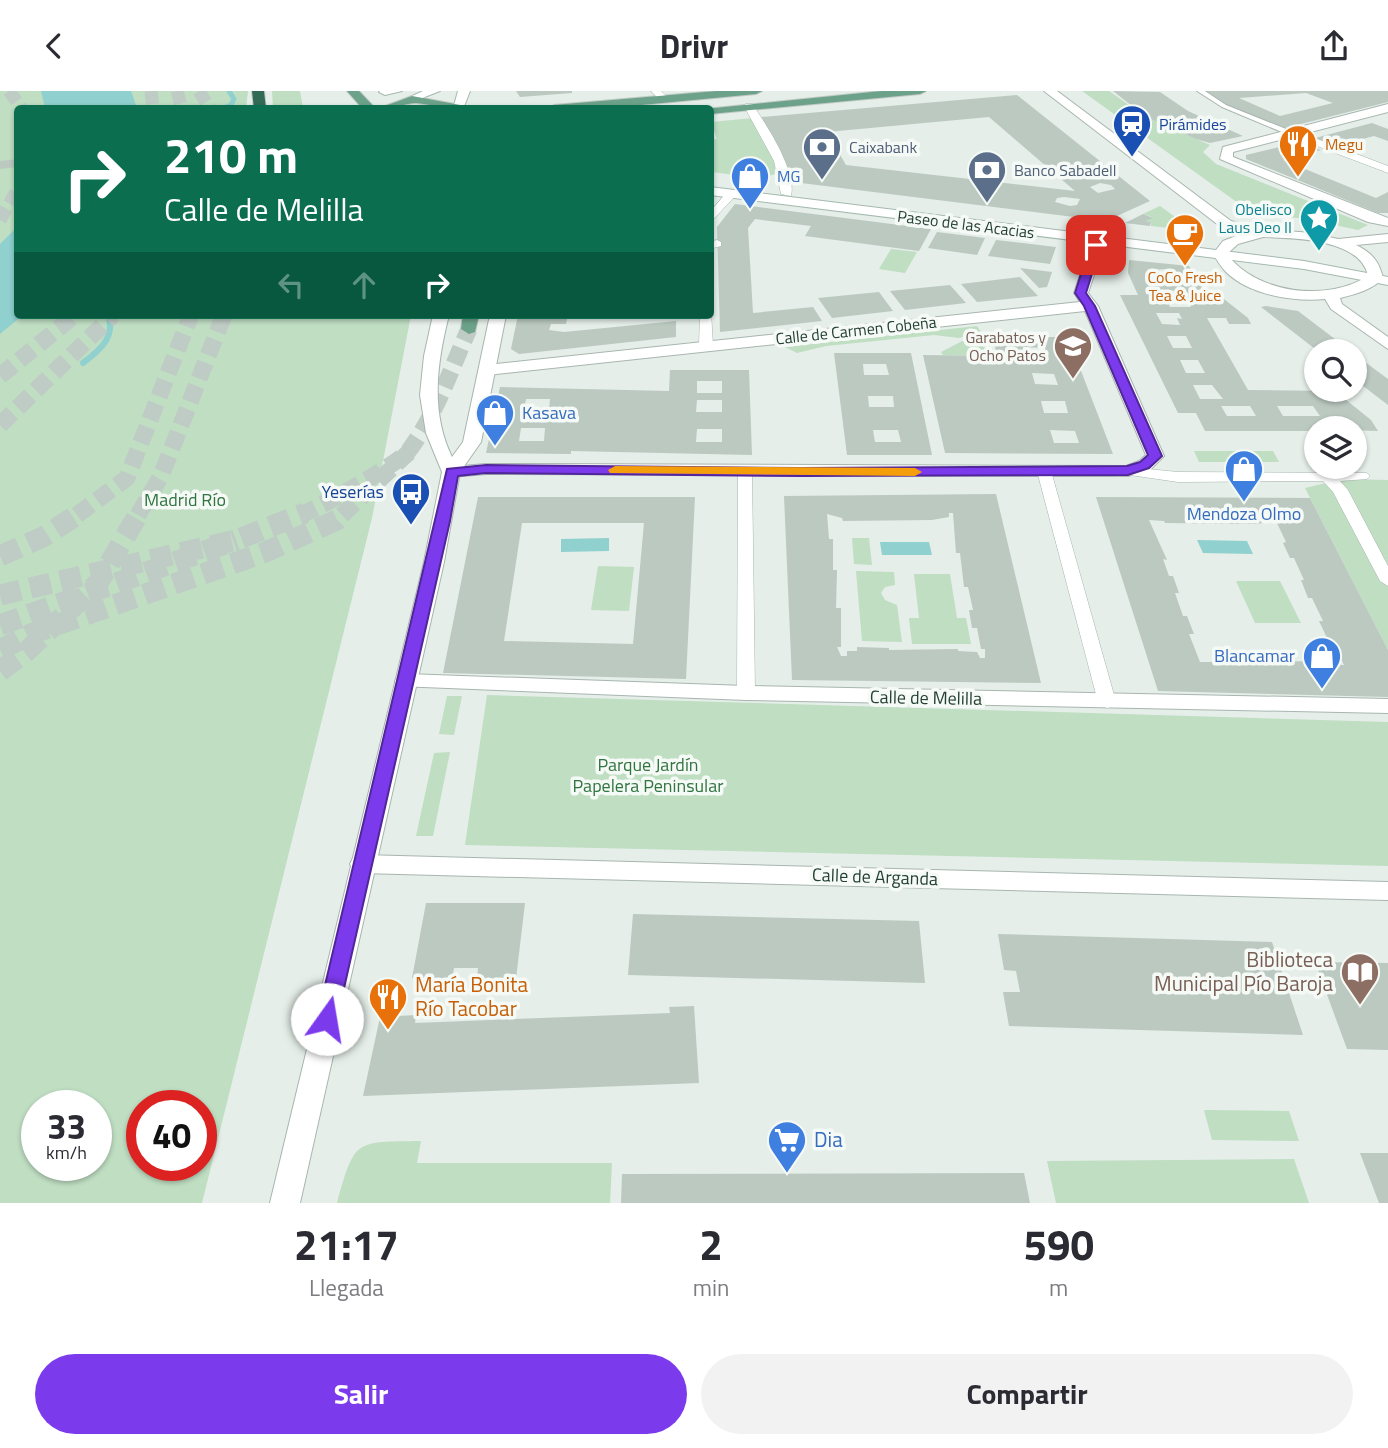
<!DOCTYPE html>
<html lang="es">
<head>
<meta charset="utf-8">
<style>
	body { margin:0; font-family:"Titillium Web",sans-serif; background:#f2f2f3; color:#2b2b33; height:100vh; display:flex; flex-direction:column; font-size:26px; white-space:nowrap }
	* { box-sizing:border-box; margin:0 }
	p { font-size:23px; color:#7c7c81 }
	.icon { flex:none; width:38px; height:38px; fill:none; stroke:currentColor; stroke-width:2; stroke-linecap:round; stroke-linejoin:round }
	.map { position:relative; height:1112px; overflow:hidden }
	.panel { display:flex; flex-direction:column; background:#fff; flex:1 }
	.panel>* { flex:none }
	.top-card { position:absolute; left:14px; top:14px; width:700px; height:214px; border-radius:7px; box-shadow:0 2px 5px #0004; background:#0b6e4f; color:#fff; overflow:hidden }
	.buttons { position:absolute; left:1304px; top:248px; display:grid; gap:14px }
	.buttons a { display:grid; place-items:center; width:63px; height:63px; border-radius:50%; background:#fff; box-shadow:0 2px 5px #0004; font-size:35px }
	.speed { position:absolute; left:21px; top:999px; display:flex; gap:14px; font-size:35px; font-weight:700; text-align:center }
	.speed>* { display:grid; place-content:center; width:91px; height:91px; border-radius:50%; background:#fff; box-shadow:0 2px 5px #0004; line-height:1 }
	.speed small { font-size:18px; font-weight:400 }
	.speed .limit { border:10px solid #d22; background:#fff; color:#111 }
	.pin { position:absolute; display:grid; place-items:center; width:60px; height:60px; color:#fff; margin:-30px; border-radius:14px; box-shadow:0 4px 10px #0006 }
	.me { position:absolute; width:77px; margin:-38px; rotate:13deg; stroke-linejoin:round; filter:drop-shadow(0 0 5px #0008) }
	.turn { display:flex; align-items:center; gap:24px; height:147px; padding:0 35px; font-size:32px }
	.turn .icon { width:91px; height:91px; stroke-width:2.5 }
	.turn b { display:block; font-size:49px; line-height:60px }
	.lanes { display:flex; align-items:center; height:66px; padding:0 35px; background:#0003; justify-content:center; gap:35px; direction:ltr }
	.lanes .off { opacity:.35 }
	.eta { display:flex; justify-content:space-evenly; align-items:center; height:119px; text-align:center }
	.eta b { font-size:42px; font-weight:700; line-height:49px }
	.button { display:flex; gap:14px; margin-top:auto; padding:14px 35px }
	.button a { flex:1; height:80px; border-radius:42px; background:#7c3aed; color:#fff; font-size:28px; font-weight:700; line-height:80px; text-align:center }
	.button a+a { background:#f2f2f3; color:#2b2b33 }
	header { display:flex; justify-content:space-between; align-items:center; height:91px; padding:0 35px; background:#fff; font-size:32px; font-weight:700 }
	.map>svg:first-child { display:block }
</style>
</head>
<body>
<header><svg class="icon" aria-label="back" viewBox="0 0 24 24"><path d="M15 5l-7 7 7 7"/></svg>Drivr<svg class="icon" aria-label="share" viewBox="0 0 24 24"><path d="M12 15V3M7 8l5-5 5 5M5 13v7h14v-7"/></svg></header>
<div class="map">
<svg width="1388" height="1112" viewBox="0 0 1388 1112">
	<rect width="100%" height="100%" fill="#e5eee9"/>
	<!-- green -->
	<path fill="#bfdec2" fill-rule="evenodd" d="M0,0H248L246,17L18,18V224H411L372,427L202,1112H0ZM37,1015H96V1074H37ZM142,1015H201V1074H142Z
		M272,0H300L303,17H273Z
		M1082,0H1109L1146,26L1210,54L1203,61L1216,73L1368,134L1358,139L1307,128L1252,122Z
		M753,27L780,82L760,87L711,81V49L717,48L711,31Z
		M1160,115L1189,136L1177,138L1151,135V131L1143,130L1152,126L1143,123Z
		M891,158L917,161L905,182L879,178Z
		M977,235L981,241L959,247L934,244L826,255L797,262L785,256Z
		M982,244L989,265L943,264L941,261L972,245Z
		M1194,360H1273L1279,371H1199Z
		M1343,388L1388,389V559L1305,397Z
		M852,447H869L872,474L854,473Z
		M598,475L634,476L629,520L591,519Z
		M856,480L894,481L895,494L885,496L881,502L885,509L897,514L902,551L862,550Z
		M914,483H950L957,527H966L971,553H912L909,527H919Z
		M1236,490H1280L1301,532H1255Z
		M487,604L1388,631V775L465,754Z
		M447,605H462L454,644L439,643Z
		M450,661L433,745H416L434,662Z
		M1204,1019L1289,1020L1299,1050L1212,1049Z
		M421,1050L417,1072H612L610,1112H337C355,1047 355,1051 421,1050Z
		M1294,1068L1309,1112H1056L1047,1070Z"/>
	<!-- water -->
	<path fill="#90d0cf" d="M41,0H131L137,17H45Z
		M17,136L18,224H23L0,243V153Z
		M609,447V460L561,461V448Z
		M1197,449L1247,450L1253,463L1203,462Z
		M880,451H929L932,464H882Z"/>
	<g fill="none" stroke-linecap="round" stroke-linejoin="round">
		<!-- stream-far1 -->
		<path stroke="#90d0cf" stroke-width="5" d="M221,18L231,14L234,8L229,0"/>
		<!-- stream -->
		<path stroke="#90d0cf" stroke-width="6" d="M83,272C100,259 116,246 108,224"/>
	</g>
	<!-- building -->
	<path fill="#bbc9c1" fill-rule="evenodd" d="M516,0H572V2L520,6Z
		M1113,0L1160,1L1188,20L1243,45L1210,52L1196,48L1146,26Z
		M1205,0H1388V11L1285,37L1229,16ZM1306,2L1333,12L1280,25L1239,7Z
		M1017,4L1150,110L1106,130L793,91L761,26ZM989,26L1075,100L846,74L827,41ZM1100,92L1111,94L1115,98L1098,102L1090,96ZM1064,106L1080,108L1077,114L1070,115L1055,111L1057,107Z
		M1372,32L1388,38V50L1374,45L1337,55L1315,47Z
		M1300,51L1321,59L1283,69L1376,107L1388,101V122H1378L1246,68V64Z
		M18,68V76L0,78V70Z
		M735,113L931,138L919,160L805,145L811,135L755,128L748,137L753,222L813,216L822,230L720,241L717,136Z
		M1143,123L1153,127L1145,130L1151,131L1150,135L1125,132Z
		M937,141L985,147L977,164L928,157Z
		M996,149L1056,156L1050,173L988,165Z
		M1129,169L1189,175L1205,201H1215L1248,227L1251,233H1229L1226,227H1207L1248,299L1335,300L1371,329L1378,340L1316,338V340H1205L1196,322H1178L1120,204H1138L1128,182ZM1168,178L1173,188H1154L1149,179ZM1161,198L1183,201L1191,216H1170ZM1156,222H1179L1182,228L1177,227L1180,234L1162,233ZM1167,245H1186L1192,257H1173ZM1180,269H1198L1205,282H1186ZM1193,294H1212L1223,308H1200ZM1221,315H1250L1256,325H1227ZM1277,315H1313L1320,325H1283Z
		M1020,177L1052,181L1047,196L1039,197Z
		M1020,186L1038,205L977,211L961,193Z
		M950,194L966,212L905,219L890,200Z
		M879,201L893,220L832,227L818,207Z
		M1266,215L1298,220L1352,261H1319L1261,216Z
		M518,224H563L562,228H567L566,233H551L549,239L564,241L676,230V246L519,263L511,258Z
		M992,246H1068L1113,363L945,362L923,264L998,265ZM1023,256L1045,257L1048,267H1026ZM1032,282L1054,283L1058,294L1035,293ZM1041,310H1065L1068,322H1044ZM1050,339L1075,340L1079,352H1054Z
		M834,262H911L932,364H847ZM863,273H886L889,284H864ZM868,305H893L894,316H869ZM873,339H898L901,351H875Z
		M1354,263L1388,288V314L1354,288Z
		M670,279H749L752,364L571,360V363L486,362L500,296L669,300ZM697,290H722V302H697ZM526,308H550L549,320H524ZM697,309H722V321H696ZM521,337H545L544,350H519ZM697,338H722V351H696Z
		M996,403L1041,592L792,589L784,405ZM949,422H953L956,462H960L964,496H968L973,519H969L972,537H977L981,558H985V567H980L977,561L958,560V558L889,559V557L857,556V560H847V565H841L837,556H841V517H836L837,479H833V448H829L827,423L842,427L843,430L932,429L949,426Z
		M478,406H695L686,588L443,582ZM522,432H644L633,553L504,550Z
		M1096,406L1310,407L1388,559V606L1158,600ZM1149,429L1164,430L1165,432L1256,433L1276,430L1286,451L1283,452L1290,467H1294L1304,489H1301L1308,507H1312L1323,530H1319L1327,547H1331L1344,574L1320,573L1319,570L1248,571L1247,569L1215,568L1216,571H1200L1189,543H1194L1187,525H1183L1175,502H1179L1173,485H1169L1163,468L1167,469Z
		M426,812H525L516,888H477L478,877H454L452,888L412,887Z
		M633,823L919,830L925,892L628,884Z
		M998,843L1272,851L1303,944L1009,935L1003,901H1020L1016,880L1004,879Z
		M1315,871L1388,872V959L1347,958Z
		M694,915L699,992L363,1005L380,926L416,924L415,932L670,922L669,916Z
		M1360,1062H1388V1112H1379Z
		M1024,1082L1030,1112H621L622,1083Z"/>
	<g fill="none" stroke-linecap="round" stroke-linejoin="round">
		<!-- primary-tunnel-far2 -->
		<path stroke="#bfcbc5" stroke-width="13" stroke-dasharray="13 6" stroke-linecap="butt" d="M199,0L210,18"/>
		<!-- primary-tunnel-far1 -->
		<path stroke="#bfcbc5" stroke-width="17" stroke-dasharray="17 8" stroke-linecap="butt" d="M77,424L127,387L191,224
			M300,424C319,417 401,372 410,358C436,323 451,278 469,238"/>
		<!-- primary-tunnel -->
		<path stroke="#bfcbc5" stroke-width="21" stroke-dasharray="21 10" stroke-linecap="butt" d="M0,465L43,446L80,422
			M0,504L236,449L305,422"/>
		<!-- motorway-tunnel-far2 -->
		<path stroke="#bfcbc5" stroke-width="13" stroke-dasharray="13 6" stroke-linecap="butt" d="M9,0L22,18
			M151,0L153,18
			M177,0L182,18
			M0,129L18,97"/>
		<!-- motorway-tunnel-far1 -->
		<path stroke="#bfcbc5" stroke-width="17" stroke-dasharray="17 8" stroke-linecap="butt" d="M0,285L75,224
			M0,334L113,224
			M138,424L161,385L224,224
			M342,424L409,361"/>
		<!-- motorway-tunnel -->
		<path stroke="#bfcbc5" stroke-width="21" stroke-dasharray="21 10" stroke-linecap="butt" d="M0,534L236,449
			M0,559L31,543L263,462L337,429L344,422
			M0,580L27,560L98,492L139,422"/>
		<!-- service casing -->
		<g stroke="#a8b6af" stroke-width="2">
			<path id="service" d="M1197,0H1205L1226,14L1296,42L1289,44L1222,16Z"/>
		</g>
		<!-- pedestrian casing -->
		<g stroke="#a8b6af" stroke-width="1">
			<path id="pedestrian" d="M651,0H661L669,8L661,10Z
				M746,13H752C767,34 797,80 791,105L781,103L774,70L744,15Z
				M1288,40H1296L1388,75V82L1288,44Z
				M727,101L737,103L710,132V121Z
				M717,149L721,151V155L710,158V151Z
				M711,221L713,254L706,258L699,254L700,224H710Z
				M745,376L752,380L755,602L746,608L737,602L738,380Z
				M1044,376L1051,380L1116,611L1113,615L1107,617L1098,611L1037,380Z
				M1128,376L1178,381L1367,382L1370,385L1367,388L1340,390L1348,399L1388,475V495L1380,490L1333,401L1323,390L1178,391L1123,383L1121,380L1123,377Z"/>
		</g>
		<!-- minor casing -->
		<g stroke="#a8b6af" stroke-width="2">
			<path id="minor" d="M1044,0H1057L1231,130L1262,138L1312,142L1338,148L1388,143V151L1356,154C1372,162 1379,170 1383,187C1372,199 1356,203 1340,207L1342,213L1388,246V258L1331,218L1325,208C1294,211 1249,204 1226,181C1221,176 1217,169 1213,163L1223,150L1244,142L1221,136ZM1263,146C1294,147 1361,148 1368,185C1328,211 1256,203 1227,163L1238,153Z
				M1388,13V21L1233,61V66L1388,127V135L1368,131L1220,68L1223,56Z
				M1101,138L1108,142L1088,202L1098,215L1164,365L1151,378L1128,385L486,383L451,386L442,381L451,376L486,373L1126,375L1139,370L1146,364L1085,220L487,284L479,279L487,274L1080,211L1074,202L1094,142Z
				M406,583L746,595L1388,608V622L746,609L398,595L395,590L398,585Z
				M362,764L1388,791V809L362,782L353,779L350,773L353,767Z"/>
		</g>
		<!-- tertiary casing -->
		<g stroke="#a8b6af" stroke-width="2">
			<path id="tertiary" d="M433,224H449C437,271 430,321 452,366L463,351L490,224H506L481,351L460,381L444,471L300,1112H270L424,471L442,381L426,342L420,304L424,265Z"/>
		</g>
		<!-- secondary casing -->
		<g stroke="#a4b9ae" stroke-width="2">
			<path id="secondary" d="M402,0L385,4L379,1L380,0Z
				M423,0H440L412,11L406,8Z
				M458,0H470L463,18H453Z
				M710,96L1304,170L1388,186V194L1304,178L710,104Z"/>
		</g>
		<!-- primary casing -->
		<g stroke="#c2cac6" stroke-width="2">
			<path id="primary" d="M347,0H359L376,18H363Z
				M717,0H762L756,3L599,18H548L554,14Z
				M882,0H926L920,3L710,23V18H705Z
				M412,5L460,14L466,18C448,18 433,14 416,12C407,12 390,18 377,18Z
				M463,224H479L475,241L469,243L461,238Z"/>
		</g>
		<!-- motorway casing -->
		<g stroke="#c2cac6" stroke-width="2">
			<path id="motorway" d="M252,0H264L266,18H254Z"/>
		</g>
		<!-- service -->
		<use href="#service" fill="#fff" fill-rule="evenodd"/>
		<!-- pedestrian -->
		<use href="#pedestrian" fill="#fff" fill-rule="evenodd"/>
		<!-- minor -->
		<use href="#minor" fill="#fff" fill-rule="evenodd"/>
		<!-- tertiary -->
		<use href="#tertiary" fill="#fff" fill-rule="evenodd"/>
		<!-- secondary -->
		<use href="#secondary" fill="#fff" fill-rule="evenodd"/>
		<!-- primary -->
		<use href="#primary" fill="#6ca28a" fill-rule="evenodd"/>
		<!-- motorway -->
		<use href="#motorway" fill="#316b55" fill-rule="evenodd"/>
	</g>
	<!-- route -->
	<path fill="#7c3aed" stroke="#51269a" stroke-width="2" d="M1096,151L1101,154L1086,202L1095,215L1162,365L1149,377L1128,384L800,385L486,382L458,385L450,430L337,928L334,934L327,937L320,934L317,928L447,378L486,374L800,377L1127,375L1140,371L1148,364L1084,215L1075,202L1090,154Z"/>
	<!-- slow -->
	<path fill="#f59e0b" d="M615,375L915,377L922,381L915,385L610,382L608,379Z"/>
	<!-- icons -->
	<defs>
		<g id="station-pin" transform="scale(2.0125)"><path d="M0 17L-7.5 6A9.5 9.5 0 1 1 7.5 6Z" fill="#1a4fb4" stroke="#f6faf7"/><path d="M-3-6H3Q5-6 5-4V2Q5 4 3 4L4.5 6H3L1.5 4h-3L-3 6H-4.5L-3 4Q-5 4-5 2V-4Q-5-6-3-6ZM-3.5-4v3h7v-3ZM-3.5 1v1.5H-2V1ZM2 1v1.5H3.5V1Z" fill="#fff"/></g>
		<g id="restaurant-pin" transform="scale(2.0125)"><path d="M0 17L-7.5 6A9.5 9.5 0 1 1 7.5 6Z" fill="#e8710a" stroke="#f6faf7"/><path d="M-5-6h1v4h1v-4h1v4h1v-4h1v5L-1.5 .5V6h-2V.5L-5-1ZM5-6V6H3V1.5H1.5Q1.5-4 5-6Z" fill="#fff"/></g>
		<g id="bank-pin" transform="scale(2.0125)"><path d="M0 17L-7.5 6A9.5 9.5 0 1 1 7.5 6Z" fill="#5c6f8a" stroke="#f6faf7"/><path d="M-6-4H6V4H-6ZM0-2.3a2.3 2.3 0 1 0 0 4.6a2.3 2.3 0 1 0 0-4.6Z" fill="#fff"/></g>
		<g id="shop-pin" transform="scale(2.0125)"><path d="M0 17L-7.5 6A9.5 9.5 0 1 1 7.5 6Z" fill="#3f7fe0" stroke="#f6faf7"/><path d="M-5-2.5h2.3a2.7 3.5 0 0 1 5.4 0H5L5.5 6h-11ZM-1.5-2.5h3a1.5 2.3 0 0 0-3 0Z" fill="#fff"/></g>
		<g id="sight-pin" transform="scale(2.0125)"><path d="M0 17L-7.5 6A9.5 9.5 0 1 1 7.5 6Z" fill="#0f9aa8" stroke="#f6faf7"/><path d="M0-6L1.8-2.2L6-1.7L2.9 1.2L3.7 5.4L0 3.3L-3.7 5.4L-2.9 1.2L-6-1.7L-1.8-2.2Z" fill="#fff"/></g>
		<g id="cafe-pin" transform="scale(2.0125)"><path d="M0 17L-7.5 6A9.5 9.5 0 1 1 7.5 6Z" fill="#e8710a" stroke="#f6faf7"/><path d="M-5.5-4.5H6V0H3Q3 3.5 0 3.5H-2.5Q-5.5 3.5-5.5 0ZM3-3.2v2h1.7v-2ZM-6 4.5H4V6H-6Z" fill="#fff"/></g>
		<g id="school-pin" transform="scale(2.0125)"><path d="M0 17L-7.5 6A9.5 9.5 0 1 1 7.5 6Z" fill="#8d6e63" stroke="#f6faf7"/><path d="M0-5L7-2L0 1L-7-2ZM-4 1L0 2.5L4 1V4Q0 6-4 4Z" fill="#fff"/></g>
		<g id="bus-pin" transform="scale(2.0125)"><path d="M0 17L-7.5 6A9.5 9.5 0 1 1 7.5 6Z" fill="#1a4fb4" stroke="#f6faf7"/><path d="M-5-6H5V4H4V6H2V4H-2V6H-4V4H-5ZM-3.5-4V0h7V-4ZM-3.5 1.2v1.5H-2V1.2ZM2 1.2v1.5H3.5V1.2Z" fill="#fff"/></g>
		<g id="library-pin" transform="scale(2.0125)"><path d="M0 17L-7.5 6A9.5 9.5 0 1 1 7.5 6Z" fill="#8d6e63" stroke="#f6faf7"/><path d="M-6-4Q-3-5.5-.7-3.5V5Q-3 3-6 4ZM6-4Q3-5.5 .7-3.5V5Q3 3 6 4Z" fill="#fff"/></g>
		<g id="supermarket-pin" transform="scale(2.0125)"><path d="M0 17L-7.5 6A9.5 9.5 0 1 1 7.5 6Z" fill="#3f7fe0" stroke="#f6faf7"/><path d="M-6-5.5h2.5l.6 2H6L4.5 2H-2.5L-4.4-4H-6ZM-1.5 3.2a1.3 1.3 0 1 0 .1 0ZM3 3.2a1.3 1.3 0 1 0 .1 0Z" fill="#fff"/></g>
	</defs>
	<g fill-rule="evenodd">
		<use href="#station-pin" x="1132" y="33"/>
		<use href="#restaurant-pin" x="1298" y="53"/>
		<use href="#bank-pin" x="822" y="56"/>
		<use href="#bank-pin" x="987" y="79"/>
		<use href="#shop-pin" x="750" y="85"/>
		<use href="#sight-pin" x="1319" y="127"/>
		<use href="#cafe-pin" x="1185" y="142"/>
		<use href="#school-pin" x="1073" y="255"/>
		<use href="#shop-pin" x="495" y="322"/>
		<use href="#shop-pin" x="1244" y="378"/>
		<use href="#bus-pin" x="411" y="401"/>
		<use href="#shop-pin" x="1322" y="565"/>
		<use href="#library-pin" x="1360" y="881"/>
		<use href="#restaurant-pin" x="388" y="906"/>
		<use href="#supermarket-pin" x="787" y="1049"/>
	</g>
	<g text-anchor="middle" stroke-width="7" stroke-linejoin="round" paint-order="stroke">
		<!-- far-transit labels -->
		<g font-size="16" fill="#164399" stroke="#f6faf7" text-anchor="start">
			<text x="1159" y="39">Pirámides</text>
		</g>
		<!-- far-food labels -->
		<g font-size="16" fill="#c56008" stroke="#f6faf7" text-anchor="start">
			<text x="1325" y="59">Megu</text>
			<text x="1185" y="192" text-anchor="middle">CoCo Fresh<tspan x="1185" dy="18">Tea &amp; Juice</tspan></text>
		</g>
		<!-- far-service labels -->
		<g font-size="16" fill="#4e5e75" stroke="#f6faf7" text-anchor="start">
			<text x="849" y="62">Caixabank</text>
			<text x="1014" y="85">Banco Sabadell</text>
		</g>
		<!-- far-shop labels -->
		<g font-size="16" fill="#366cbe" stroke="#f6faf7" text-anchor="start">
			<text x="777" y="91">MG</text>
		</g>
		<!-- far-culture labels -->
		<g font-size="16" fill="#0d838f" stroke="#f6faf7" text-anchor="end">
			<text x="1292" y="124">Obelisco<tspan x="1292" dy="18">Laus Deo II</tspan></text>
		</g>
		<!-- far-street labels -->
		<g font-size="16" fill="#254034" stroke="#f6faf7">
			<text transform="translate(966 133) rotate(7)" y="6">Paseo de las Acacias</text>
			<text transform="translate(856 239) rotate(-6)" y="6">Calle de Carmen Cobeña</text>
		</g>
		<!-- far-education labels -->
		<g font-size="16" fill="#785e54" stroke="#f6faf7" text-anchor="end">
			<text x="1046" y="252">Garabatos y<tspan x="1046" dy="18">Ocho Patos</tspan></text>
		</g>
		<!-- shop labels -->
		<g font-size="18" fill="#366cbe" stroke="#f6faf7" text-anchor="start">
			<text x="522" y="328">Kasava</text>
			<text x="1244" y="429" text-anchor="middle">Mendoza Olmo</text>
			<text x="1295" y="571" text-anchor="end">Blancamar</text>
		</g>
		<!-- transit labels -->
		<g font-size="18" fill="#164399" stroke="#f6faf7" text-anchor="end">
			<text x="384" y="407">Yeserías</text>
		</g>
		<!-- park labels -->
		<g font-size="18" fill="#30753f" stroke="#f6faf7">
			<text x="185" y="415">Madrid Río</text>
			<text x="648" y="680">Parque Jardín<tspan x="648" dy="21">Papelera Peninsular</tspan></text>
		</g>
		<!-- street labels -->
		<g font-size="18" fill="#254034" stroke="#f6faf7">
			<text transform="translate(926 607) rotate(1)" y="6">Calle de Melilla</text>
			<text transform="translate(875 786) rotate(2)" y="6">Calle de Arganda</text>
		</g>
		<!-- near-education labels -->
		<g font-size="21" fill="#785e54" stroke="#f6faf7" text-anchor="end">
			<text x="1333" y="876">Biblioteca<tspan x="1333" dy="24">Municipal Pío Baroja</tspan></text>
		</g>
		<!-- near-food labels -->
		<g font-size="21" fill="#c56008" stroke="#f6faf7" text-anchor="start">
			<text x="415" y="901">María Bonita<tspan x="415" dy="24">Río Tacobar</tspan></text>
		</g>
		<!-- near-shop labels -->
		<g font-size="21" fill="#366cbe" stroke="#f6faf7" text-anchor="start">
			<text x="814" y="1056">Dia</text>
		</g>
	</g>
</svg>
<div class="buttons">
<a><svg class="icon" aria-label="search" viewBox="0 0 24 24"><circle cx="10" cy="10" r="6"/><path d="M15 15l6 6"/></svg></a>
<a><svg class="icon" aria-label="layers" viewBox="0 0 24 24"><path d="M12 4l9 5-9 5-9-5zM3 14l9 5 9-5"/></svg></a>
</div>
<div class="speed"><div>33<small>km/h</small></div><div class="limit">40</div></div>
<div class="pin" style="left:1096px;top:154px;background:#d93025"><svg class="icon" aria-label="arrive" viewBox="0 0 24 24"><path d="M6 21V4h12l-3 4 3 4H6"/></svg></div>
<svg class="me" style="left:327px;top:928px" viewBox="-20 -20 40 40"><circle r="19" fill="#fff"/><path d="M0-13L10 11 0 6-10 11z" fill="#7c3aed"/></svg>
<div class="top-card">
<div class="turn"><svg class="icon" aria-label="right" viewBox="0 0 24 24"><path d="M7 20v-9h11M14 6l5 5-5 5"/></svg><div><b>210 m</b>Calle de Melilla</div></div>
<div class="lanes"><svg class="icon off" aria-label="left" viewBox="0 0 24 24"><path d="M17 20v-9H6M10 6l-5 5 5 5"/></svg><svg class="icon off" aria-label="ahead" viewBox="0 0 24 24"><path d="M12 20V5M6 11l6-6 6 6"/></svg><svg class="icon" aria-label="right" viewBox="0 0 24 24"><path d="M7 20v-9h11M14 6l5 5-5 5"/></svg></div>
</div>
</div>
<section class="panel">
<div class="eta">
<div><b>21:17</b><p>Llegada</p></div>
<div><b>2</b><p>min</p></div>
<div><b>590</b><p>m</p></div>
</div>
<div class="button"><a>Salir</a><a>Compartir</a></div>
</section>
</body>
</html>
